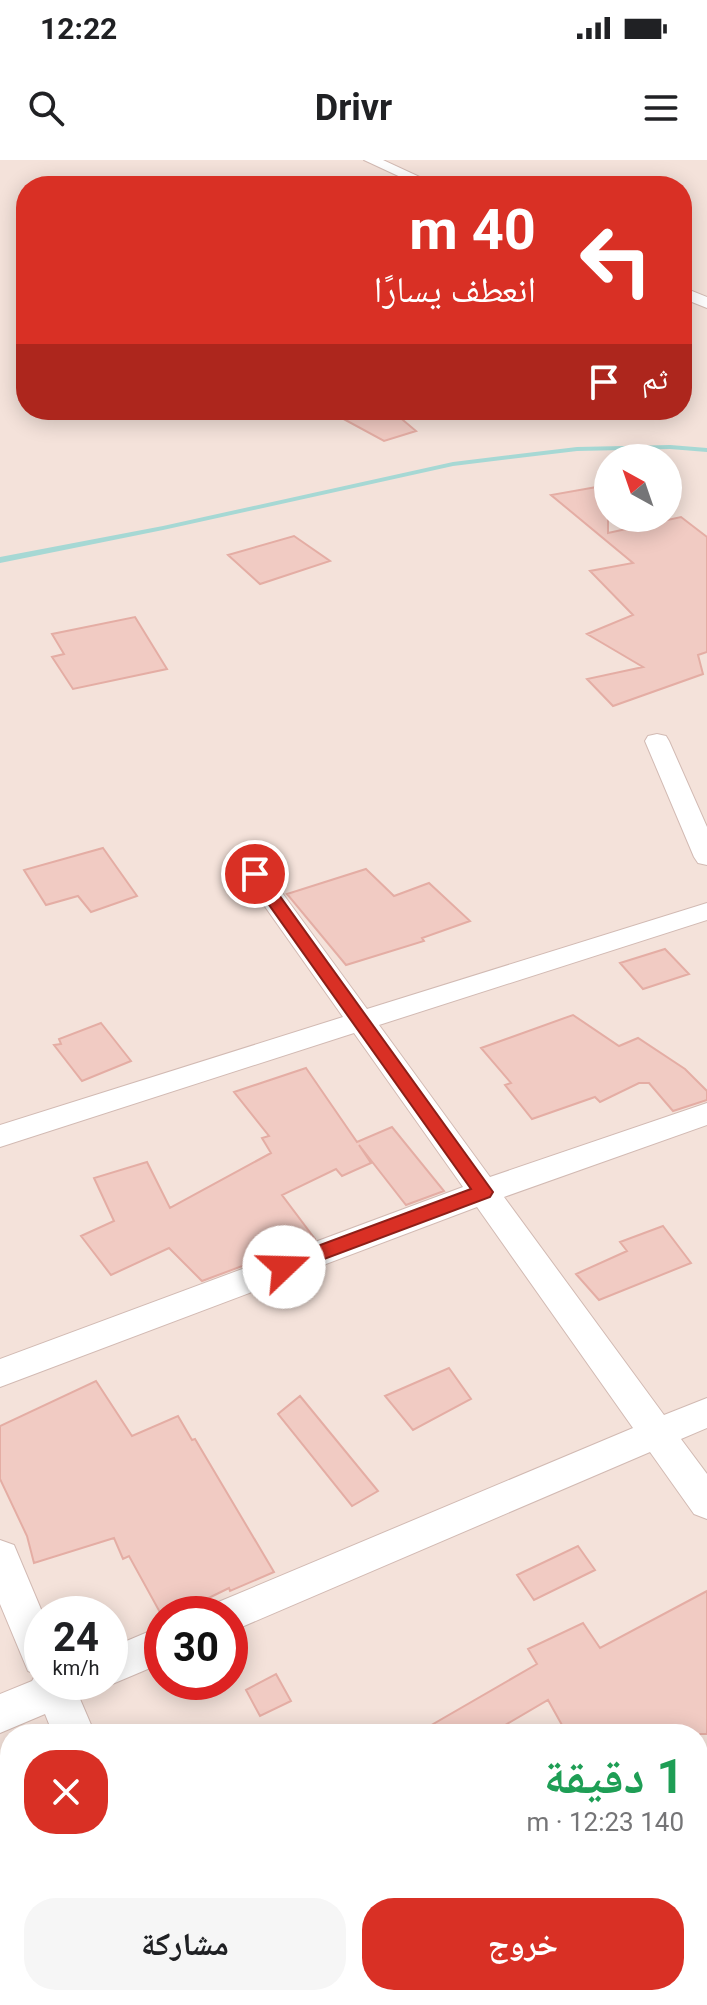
<!DOCTYPE html>
<html lang="ar">
<head>
<meta charset="utf-8">
<style>
	body { margin:0; font-family:Roboto,"Noto Naskh Arabic",sans-serif; background:#f6f6f6; color:#202124; direction:rtl; height:100vh; display:flex; flex-direction:column; font-size:30px; white-space:nowrap }
	* { box-sizing:border-box; margin:0 }
	p { font-size:26px; color:#757577 }
	.icon { flex:none; width:44px; height:44px; fill:none; stroke:currentColor; stroke-width:2; stroke-linecap:round; stroke-linejoin:round }
	.map { position:relative; flex:1; overflow:hidden; direction:ltr }
	.drawer { position:absolute; left:0px; top:1564px; width:708px; height:282px; display:flex; flex-direction:column; background:#fff; border-radius:32px 32px 0 0; box-shadow:0 4px 20px #0003; direction:rtl }
	.drawer>* { flex:none }
	.banner { position:absolute; left:16px; top:16px; width:676px; height:244px; border-radius:32px; box-shadow:0 4px 20px #0003; direction:rtl; background:#d93025; color:#fff; overflow:hidden }
	.needle { width:52px; rotate:320deg }
	.fabs { position:absolute; left:594px; top:284px; display:grid; gap:16px }
	.fabs a { display:grid; place-items:center; width:88px; height:88px; border-radius:50%; background:#fff; box-shadow:0 4px 20px #0003; font-size:40px }
	.speed { position:absolute; left:24px; top:1436px; display:flex; gap:16px; font-size:40px; font-weight:700; text-align:center }
	.speed>* { display:grid; place-content:center; width:104px; height:104px; border-radius:50%; background:#fff; box-shadow:0 4px 20px #0003; line-height:1 }
	.speed small { font-size:20px; font-weight:400 }
	.speed .limit { border:12px solid #d22; background:#fff; color:#111 }
	.pin { position:absolute; display:grid; place-items:center; width:68px; height:68px; color:#fff; margin:-34px; border:4px solid #fff; border-radius:50%; box-shadow:0 2px 8px #0007 }
	.me { position:absolute; width:88px; margin:-44px; rotate:69deg; stroke-linejoin:round; filter:drop-shadow(0 0 6px #0008) }
	.turn { display:flex; align-items:center; gap:28px; height:168px; padding:0 24px; font-size:36px }
	.turn .icon { width:104px; height:104px; stroke-width:2.5 }
	.turn b { display:block; font-size:56px; line-height:68px }
	.then { display:flex; align-items:center; height:76px; padding:0 24px; background:#0003; gap:16px; font-size:30px }
	.round { display:grid; place-items:center; flex:none; width:84px; height:84px; border-radius:32px; background:#f6f6f6 }
	.overview { display:flex; align-items:center; justify-content:space-between; height:136px; padding:0 24px }
	h1 { font-size:48px; font-weight:700; line-height:60px; color:#1e9e55 }
	.primary-button { display:flex; gap:16px; margin-top:auto; padding:16px 24px }
	.primary-button a { flex:1; height:92px; border-radius:32px; background:#d93025; color:#fff; font-size:32px; font-weight:700; line-height:92px; text-align:center }
	.primary-button a+a { background:#f6f6f6; color:#202124 }
	.status { display:flex; justify-content:space-between; align-items:center; height:56px; padding:0 40px; background:#fff; direction:ltr }
	.status svg { height:22px; fill:currentColor }
	header { display:flex; justify-content:space-between; align-items:center; height:104px; padding:0 24px; background:#fff; font-size:36px; font-weight:700 }
	.map>svg:first-child { display:block }
</style>
</head>
<body>
<div class="status"><b>12:22</b><svg viewBox="0 0 49 12"><path d="M0 12V9h3v3zM5 12V6h3v6zM10 12V3h3v9zM15 12V0h3v12zM26 1h20v11H26zM47 4h2v5h-2z"/></svg></div>
<header><svg class="icon" aria-label="menu" viewBox="0 0 24 24"><path d="M4 6h16M4 12h16M4 18h16"/></svg>Drivr<svg class="icon" aria-label="search" viewBox="0 0 24 24"><circle cx="10" cy="10" r="6"/><path d="M15 15l6 6"/></svg></header>
<div class="map">
<svg width="707" height="1845" viewBox="0 0 707 1845">
	<rect width="100%" height="100%" fill="#fcf2eb"/>
	<!-- residential -->
	<path fill="#f4e2da" fill-rule="evenodd" d="M0,0H707V1845H0ZM26,26H682V250H26ZM608,298H668V358H608ZM42,1454H110V1522H42ZM162,1454H230V1522H162ZM10,1574H698V1836H10Z"/>
	<g fill="none" stroke-linecap="round" stroke-linejoin="round">
		<!-- stream -->
		<path fill="#a6d8d4" fill-rule="evenodd" d="M670,285L707,288V292L670,289L577,291L453,306L163,370L0,403V397L163,366L453,302L577,287Z"/>
	</g>
	<!-- building -->
	<path fill="#f1cbc3" stroke="#e4ada4" stroke-width="2" d="M327,250H391L416,271L384,281Z
		M608,325V373L681,357L707,377V492L698,495L703,514L613,546L587,519L643,507L587,474L633,455L590,411L633,403L551,335Z
		M294,376L330,401L260,424L228,395Z
		M135,457L167,509L73,529L52,497L64,494L52,474Z
		M103,688L137,736L91,752L78,736L46,745L24,710Z
		M366,709L394,736L429,723L470,761L422,778L424,781L346,805L287,734Z
		M665,789L689,814L643,829L620,803Z
		M573,855L619,886L638,878L685,909L707,931V940L673,951L649,923H639L600,942L595,937L532,959L505,925L511,923L481,888Z
		M101,863L131,901L82,921L54,885L61,884L59,879Z
		M306,908L357,982L392,967L444,1031L406,1045L359,985L371,1003L342,1016L336,1009L282,1035L315,1079L202,1121L169,1088L111,1115L81,1076L114,1061L94,1018L147,1002L170,1048L271,993L262,978L269,976L234,932Z
		M663,1066L691,1103L599,1140L576,1114L627,1091L620,1082Z
		M449,1208L471,1239L413,1270L385,1236Z
		M96,1221L132,1276L178,1256L192,1280L195,1279L274,1412L230,1431L229,1428L176,1454L162,1456L129,1396L123,1399L114,1378L34,1403L27,1376L0,1319V1266Z
		M300,1236L378,1331L352,1346L278,1254Z
		M578,1386L595,1410L534,1440L517,1415Z
		M707,1431V1574H567L548,1540L490,1574H416L537,1504L528,1489L583,1463L600,1488Z
		M276,1514L291,1541L260,1556L246,1530Z"/>
	<g fill="none" stroke-linecap="round" stroke-linejoin="round">
		<!-- street casing -->
		<g stroke="#d2bab3" stroke-width="2">
			<path id="street" d="M364,0H383L439,26H420Z
				M682,127L707,137V148L682,138Z
				M657,574L666,576L669,581L707,667V705L698,703L694,697L645,581L648,576Z
				M255,706L264,708L367,849L707,743V760L379,865L490,1017L707,943V965L504,1037L664,1255L707,1238V1268L681,1279L707,1314V1359L694,1354L650,1292L230,1472V1454H211L216,1443L633,1268L477,1047L0,1227V1199L463,1027L354,873L0,987V965L343,857L242,714L246,708Z
				M0,1380L14,1385L43,1454L42,1522H94L88,1535L80,1539L95,1574H53L45,1554L0,1573V1534L32,1521L36,1514L28,1511L0,1444Z
				M162,1466V1503L110,1525L101,1522H110V1488Z
				M707,1692V1737L698,1741V1696Z
				M160,1836H206L210,1845H164Z
				M437,1836H496L492,1845H433Z"/>
		</g>
		<!-- street -->
		<use href="#street" fill="#fff" fill-rule="evenodd"/>
	</g>
	<!-- route -->
	<path fill="#d93025" stroke="#8d1f18" stroke-width="2" d="M255,709L261,710L493,1032L490,1037L284,1114L277,1112L274,1107L277,1101L471,1029L247,714Z"/>
</svg>
<div class="fabs">
<a><svg class="needle" viewBox="-14 -14 28 28"><path d="M0-13l5 13h-10z" fill="#e53935"/><path d="M0 13l5-13h-10z" fill="#757577"/></svg></a>
</div>
<div class="speed"><div>24<small>km/h</small></div><div class="limit">30</div></div>
<div class="pin" style="left:255px;top:714px;background:#d93025"><svg class="icon" aria-label="arrive" viewBox="0 0 24 24"><path d="M6 21V4h12l-3 4 3 4H6"/></svg></div>
<svg class="me" style="left:284px;top:1107px" viewBox="-20 -20 40 40"><circle r="19" fill="#fff"/><path d="M0-13L10 11 0 6-10 11z" fill="#d93025"/></svg>
<div class="banner">
<div class="turn"><svg class="icon" aria-label="left" viewBox="0 0 24 24"><path d="M17 20v-9H6M10 6l-5 5 5 5"/></svg><div><b>40 m</b>انعطف يسارًا</div></div>
<div class="then">ثم<svg class="icon" aria-label="arrive" viewBox="0 0 24 24"><path d="M6 21V4h12l-3 4 3 4H6"/></svg></div>
</div>
<section class="drawer">
<div class="overview"><div><h1>1 دقيقة</h1><p>140 m · 12:23</p></div><a class="round" style="background:#d93025;color:#fff"><svg class="icon" aria-label="close" viewBox="0 0 24 24"><path d="M6 6l12 12M18 6L6 18"/></svg></a></div>
<div class="primary-button"><a>خروج</a><a>مشاركة</a></div>
</section>
</div>
</body>
</html>
